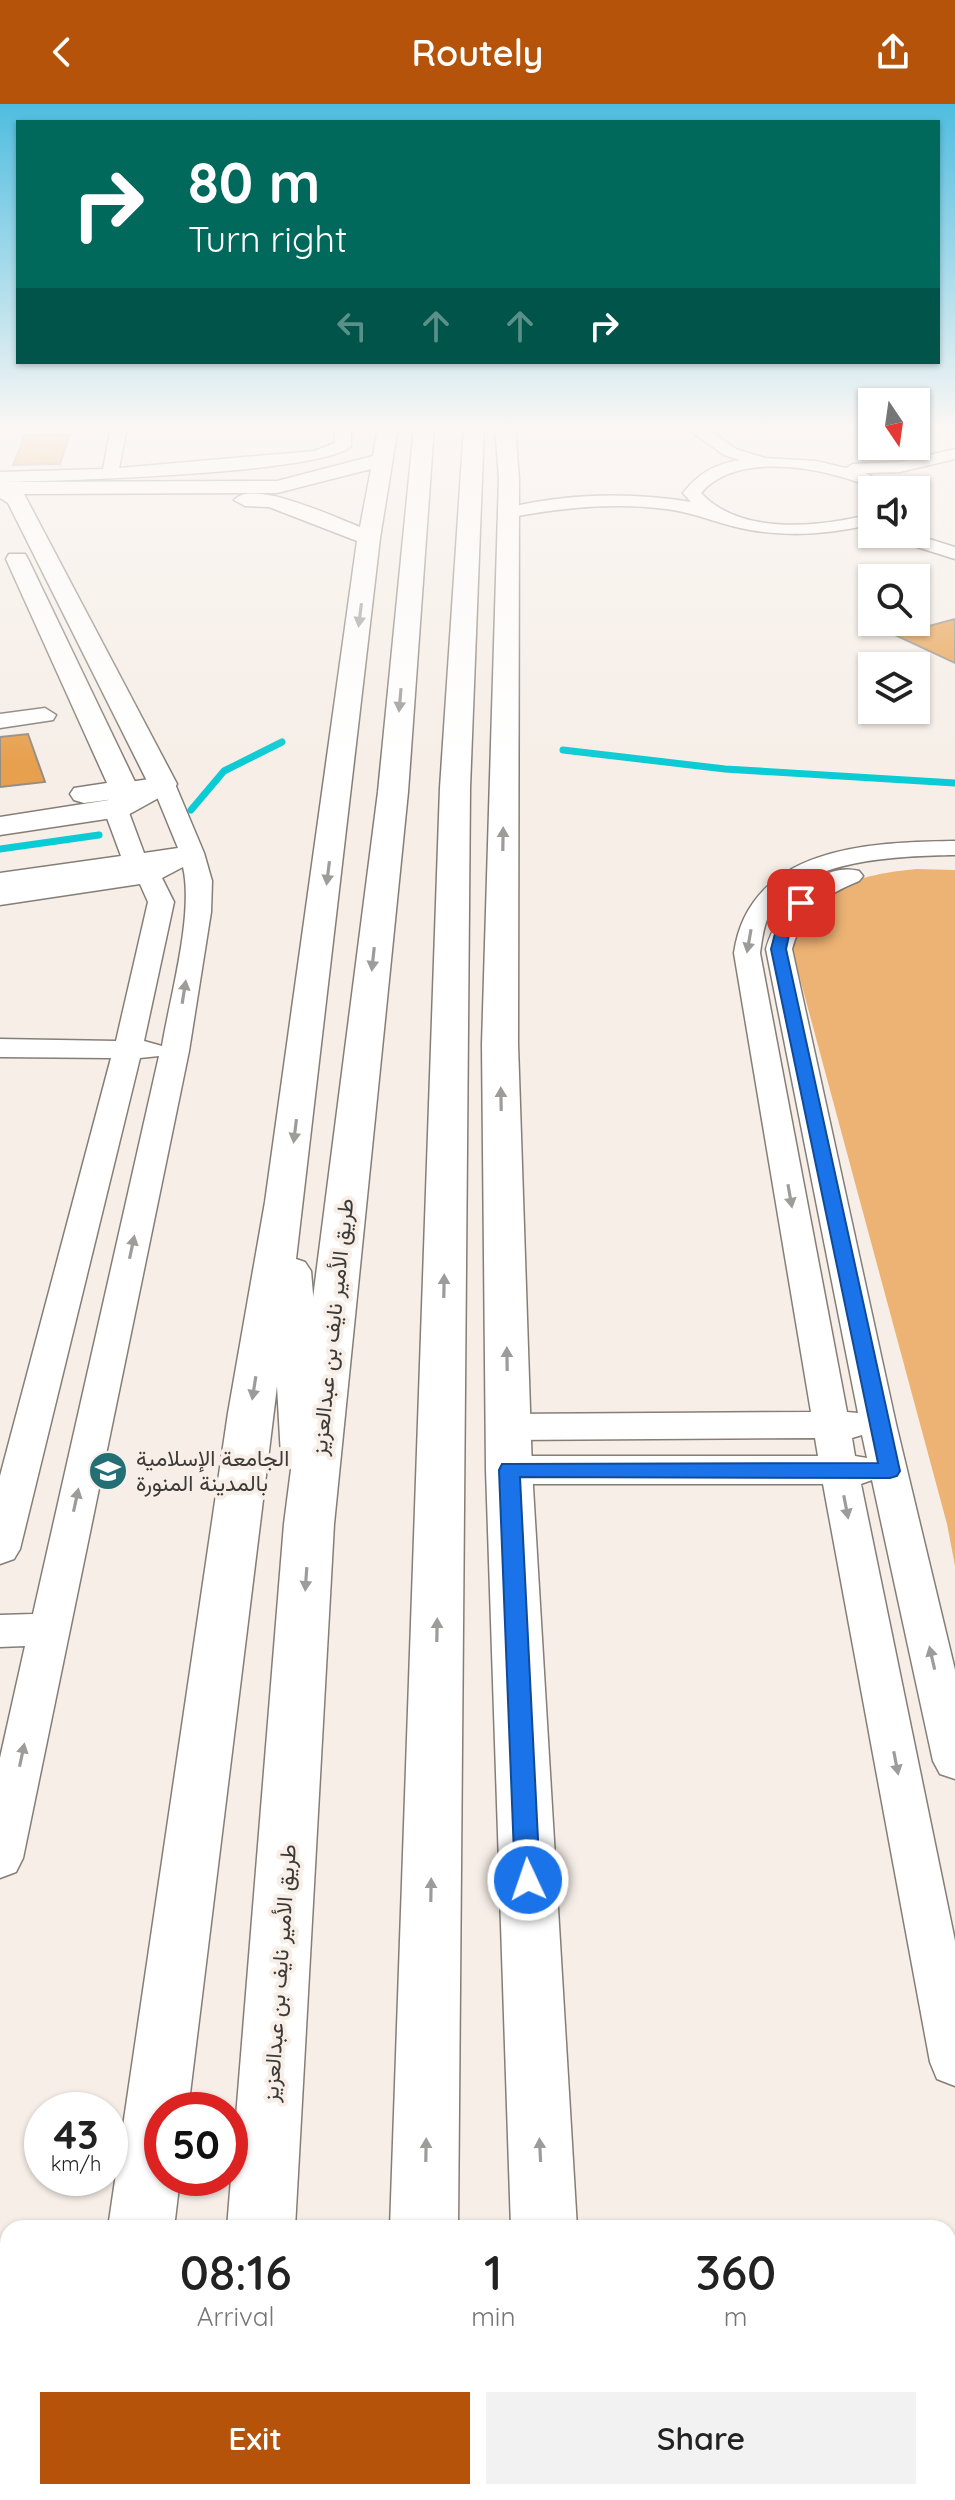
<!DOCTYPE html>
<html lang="en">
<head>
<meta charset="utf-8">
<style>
	body { margin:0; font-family:Quicksand,Vazirmatn,sans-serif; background:#f2f2f2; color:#222; height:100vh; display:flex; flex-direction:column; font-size:30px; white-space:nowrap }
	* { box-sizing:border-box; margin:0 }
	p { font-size:26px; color:#767676 }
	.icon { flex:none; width:44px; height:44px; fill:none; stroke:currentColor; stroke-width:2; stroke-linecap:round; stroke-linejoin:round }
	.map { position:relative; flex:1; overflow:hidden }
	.panel { position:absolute; left:0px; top:2116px; width:956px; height:280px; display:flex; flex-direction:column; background:#fff; border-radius:24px 24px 0 0; box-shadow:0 2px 6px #0004 }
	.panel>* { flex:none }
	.banner { position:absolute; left:16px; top:16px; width:924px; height:244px; border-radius:0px; box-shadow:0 2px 6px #0004; background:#00695c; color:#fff; overflow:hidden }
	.needle { width:52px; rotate:167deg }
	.controls { position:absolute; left:858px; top:284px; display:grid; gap:16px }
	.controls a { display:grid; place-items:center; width:72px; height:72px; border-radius:0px; background:#fff; box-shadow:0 2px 6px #0004; font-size:40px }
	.speed { position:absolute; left:24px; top:1988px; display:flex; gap:16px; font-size:40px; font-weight:700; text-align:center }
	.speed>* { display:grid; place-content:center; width:104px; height:104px; border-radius:50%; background:#fff; box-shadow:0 2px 6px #0004; line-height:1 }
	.speed small { font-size:20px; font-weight:400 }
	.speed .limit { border:12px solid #d22; background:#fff; color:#111 }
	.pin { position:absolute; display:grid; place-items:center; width:68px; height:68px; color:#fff; margin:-34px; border-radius:16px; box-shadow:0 4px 12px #0006 }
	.me { position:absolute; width:88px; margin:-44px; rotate:357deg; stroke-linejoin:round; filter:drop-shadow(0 0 6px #0008) }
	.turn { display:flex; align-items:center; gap:28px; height:168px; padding:0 40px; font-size:36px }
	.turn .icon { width:104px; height:104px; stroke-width:2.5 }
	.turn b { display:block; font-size:56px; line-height:68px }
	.lanes { display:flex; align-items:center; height:76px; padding:0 40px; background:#0003; justify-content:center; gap:40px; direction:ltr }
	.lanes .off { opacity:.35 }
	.eta { display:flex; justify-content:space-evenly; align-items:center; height:136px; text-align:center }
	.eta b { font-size:48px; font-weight:600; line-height:56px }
	.action { display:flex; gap:16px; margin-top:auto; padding:16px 40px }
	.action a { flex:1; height:92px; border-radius:0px; background:#b45309; color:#fff; font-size:32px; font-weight:600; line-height:92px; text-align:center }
	.action a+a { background:#f2f2f2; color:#222 }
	header { display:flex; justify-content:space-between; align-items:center; height:104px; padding:0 40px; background:#b45309; color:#fff; font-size:36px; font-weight:600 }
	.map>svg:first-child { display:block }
</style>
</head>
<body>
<header><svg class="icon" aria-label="back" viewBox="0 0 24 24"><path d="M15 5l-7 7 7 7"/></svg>Routely<svg class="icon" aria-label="share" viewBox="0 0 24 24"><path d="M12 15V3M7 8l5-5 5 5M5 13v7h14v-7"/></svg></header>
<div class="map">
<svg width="955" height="2396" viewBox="0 0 955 2396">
	<rect width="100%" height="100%" fill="#f6eee7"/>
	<!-- green -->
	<path fill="#edb375" d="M917,765L955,766V1462L947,1420L792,845C802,783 863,770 917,765Z"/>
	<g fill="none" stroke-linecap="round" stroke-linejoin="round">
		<!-- stream -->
		<path stroke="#0bcbd4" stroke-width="7" d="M563,646L725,665L955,679
			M191,706L224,667L282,638
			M0,745L99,731"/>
	</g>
	<!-- building -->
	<path fill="#e7a04d" stroke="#948d86" stroke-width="2" d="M70,330L60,360L13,361L25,331Z
		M955,515V559L895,531Z
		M28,630L45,678L0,683V633Z"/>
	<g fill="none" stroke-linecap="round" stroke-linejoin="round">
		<!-- minor casing -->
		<g stroke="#857e77" stroke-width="3">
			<path id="minor" d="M111,323H127L119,364L314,347L335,339V323H351V342C323,370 54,377 0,378V368L103,365Z
				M685,323H704L736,345L765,354L816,357L846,364L853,360L900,358L955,345V355L900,368L865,369L896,386C875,386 862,379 842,373C800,361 733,352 701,389C741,432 820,423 872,410V420C832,430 790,433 750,426C721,421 697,409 666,405C613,398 559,404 507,414L498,409L501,405C562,390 629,387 691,398L683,389C699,369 715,360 740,356L724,351Z
				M885,430H913L955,443V455L888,434Z
				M45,604L56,611L53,616L0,624V610Z
				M163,673L171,675L175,680L204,749L212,777L211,808L189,947L23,1754L16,1768L0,1774V1654L25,1542L0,1543V1511L33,1510L159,952L140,954L20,1445L14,1455L0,1460V1372L111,954L0,953V935L116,937L148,798L140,780L0,801V785L130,766L0,785V769L121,752L104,706L116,680ZM155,688L178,744L144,749L128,706L134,691ZM183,763C194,810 170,893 162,942L144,937L174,798L162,774Z
				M955,737V751C901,752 802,754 771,807C764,819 762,835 760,849L847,1308L858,1309L766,845C776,809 816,756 859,767L863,772L859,777C824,791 802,808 792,845L896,1320L955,1566V1675L940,1670L933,1657L872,1376L861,1380L955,1837V1982L937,1975L930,1958L823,1380H509L496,1376L490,1366L496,1356L509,1352H818L815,1334L508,1336L495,1332L490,1323L495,1314L508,1310L811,1308L734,849C749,743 869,738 955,737ZM862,1331L867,1354L855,1352L852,1334Z"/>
		</g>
		<!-- major casing -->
		<g stroke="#857e77" stroke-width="3">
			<path id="major" d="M378,323H398L380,434L296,1155L305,1158L311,1167L327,1352L320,1364L304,1368L288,1364L281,1352L277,1282L188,2006H162V2074H180L174,2124H108L228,1309L265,1098L357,437L269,403L245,402L234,396C253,374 336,414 360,423L371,365L277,389L24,390L177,680L173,686L126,712L0,731V713L115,695L84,699L74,696L70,690L74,684L107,679L6,455L9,450H25L28,455L137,682L147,677L8,399L0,394V378L277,377L373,352Z
				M495,323H515L519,374L518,940L532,1366L577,2124H511L486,1366L482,940L499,374Z
				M70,2388H142L141,2396H69Z
				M164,2388H236L234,2396H162Z
				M518,2388H590V2396H518Z"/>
		</g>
		<!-- highway casing -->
		<g stroke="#857e77" stroke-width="3">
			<path id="highway" d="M414,323H434L408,688L334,1420L295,2124H227L284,1420L378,688Z
				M464,323H484L470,684L458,2124H390L440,684Z
				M203,2388H279L278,2396H202Z
				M381,2388H457V2396H381Z"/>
		</g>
		<!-- minor -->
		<use href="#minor" fill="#fff" fill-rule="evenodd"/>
		<!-- major -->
		<use href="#major" fill="#fff" fill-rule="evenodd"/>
		<!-- highway -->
		<use href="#highway" fill="#fff" fill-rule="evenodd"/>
	</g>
	<!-- one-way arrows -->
	<defs><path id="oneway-solid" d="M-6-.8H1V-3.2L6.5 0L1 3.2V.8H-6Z" transform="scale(2)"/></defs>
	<g fill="#9e9c9a">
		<use href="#oneway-solid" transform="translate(360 511) rotate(97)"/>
		<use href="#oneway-solid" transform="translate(400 596) rotate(95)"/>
		<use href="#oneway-solid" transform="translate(503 735) rotate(-89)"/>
		<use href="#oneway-solid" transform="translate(328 769) rotate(97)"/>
		<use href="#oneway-solid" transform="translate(749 837) rotate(100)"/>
		<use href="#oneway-solid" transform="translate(373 855) rotate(96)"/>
		<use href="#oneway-solid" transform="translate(184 888) rotate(-81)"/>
		<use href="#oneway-solid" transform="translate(501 995) rotate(-91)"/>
		<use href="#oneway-solid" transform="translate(295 1027) rotate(97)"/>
		<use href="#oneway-solid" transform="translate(790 1092) rotate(80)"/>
		<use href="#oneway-solid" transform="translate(132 1143) rotate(-78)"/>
		<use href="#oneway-solid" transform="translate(444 1182) rotate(-89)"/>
		<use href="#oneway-solid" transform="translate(507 1255) rotate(-91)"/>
		<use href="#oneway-solid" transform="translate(254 1284) rotate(99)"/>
		<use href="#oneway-solid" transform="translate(76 1396) rotate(-78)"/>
		<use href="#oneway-solid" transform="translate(846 1403) rotate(79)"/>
		<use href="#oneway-solid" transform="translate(306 1475) rotate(94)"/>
		<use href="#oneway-solid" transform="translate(437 1526) rotate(-89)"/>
		<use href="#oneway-solid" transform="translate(932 1554) rotate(-103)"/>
		<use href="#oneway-solid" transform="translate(22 1651) rotate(-78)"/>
		<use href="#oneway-solid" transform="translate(896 1659) rotate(79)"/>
		<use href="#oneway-solid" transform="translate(431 1786) rotate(-89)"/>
		<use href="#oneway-solid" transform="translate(426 2046) rotate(-89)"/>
		<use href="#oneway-solid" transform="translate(540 2046) rotate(-93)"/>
	</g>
	<!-- sky -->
	<linearGradient id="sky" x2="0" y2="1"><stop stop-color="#4fbde0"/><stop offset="0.49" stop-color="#fbf7f4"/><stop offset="1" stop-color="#fbf7f4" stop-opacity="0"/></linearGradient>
	<rect width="955" height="659" fill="url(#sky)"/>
	<!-- route -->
	<path fill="#1a73e8" stroke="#114b97" stroke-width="2" d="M801,795L808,799L791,822L786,845L900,1367L897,1372L890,1374L520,1373L540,1776L537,1784L528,1787L519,1784L515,1776L499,1366L502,1360L878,1359L771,845L777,822L797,796Z"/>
	<!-- icons -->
	<defs>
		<g id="university-disc" transform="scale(2)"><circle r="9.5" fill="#236f73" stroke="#f6eee7"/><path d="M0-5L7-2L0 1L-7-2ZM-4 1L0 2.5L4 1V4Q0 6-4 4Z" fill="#fff"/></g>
	</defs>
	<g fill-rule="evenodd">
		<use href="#university-disc" x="108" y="1367"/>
	</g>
	<g text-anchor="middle" stroke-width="8" stroke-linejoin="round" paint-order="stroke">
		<!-- street labels -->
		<g font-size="22" fill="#3c3936" stroke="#f6eee7">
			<text transform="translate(332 1223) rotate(-84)" y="8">طريق الأمير نايف بن عبدالعزيز</text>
			<text transform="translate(279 1869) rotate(-86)" y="8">طريق الأمير نايف بن عبدالعزيز</text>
		</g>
		<!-- poi labels -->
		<g font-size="22" fill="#3c3936" stroke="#f6eee7" text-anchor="start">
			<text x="136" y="1362">الجامعة الإسلامية<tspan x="136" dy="25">بالمدينة المنورة</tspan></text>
		</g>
	</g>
</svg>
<div class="controls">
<a><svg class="needle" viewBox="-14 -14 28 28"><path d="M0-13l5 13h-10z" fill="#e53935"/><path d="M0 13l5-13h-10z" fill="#767676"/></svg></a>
<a><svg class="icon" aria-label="sound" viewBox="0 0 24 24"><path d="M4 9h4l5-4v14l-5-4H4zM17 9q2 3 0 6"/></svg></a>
<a><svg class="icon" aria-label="search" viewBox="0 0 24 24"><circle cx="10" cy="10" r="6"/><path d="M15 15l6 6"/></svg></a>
<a><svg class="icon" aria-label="layers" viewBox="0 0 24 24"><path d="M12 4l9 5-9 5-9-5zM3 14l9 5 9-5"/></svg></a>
</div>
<div class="speed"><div>43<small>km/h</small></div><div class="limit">50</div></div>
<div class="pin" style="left:801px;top:799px;background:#d93025"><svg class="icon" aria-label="arrive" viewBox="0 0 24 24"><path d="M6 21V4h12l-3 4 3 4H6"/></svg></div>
<svg class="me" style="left:528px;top:1776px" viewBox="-20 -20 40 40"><circle r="17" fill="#1a73e8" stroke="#fff" stroke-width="3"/><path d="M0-11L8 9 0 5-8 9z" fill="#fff"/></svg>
<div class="banner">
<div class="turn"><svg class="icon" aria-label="right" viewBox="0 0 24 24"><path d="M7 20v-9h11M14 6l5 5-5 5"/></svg><div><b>80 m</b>Turn right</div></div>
<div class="lanes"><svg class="icon off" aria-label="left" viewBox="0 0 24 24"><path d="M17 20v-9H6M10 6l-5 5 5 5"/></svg><svg class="icon off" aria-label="ahead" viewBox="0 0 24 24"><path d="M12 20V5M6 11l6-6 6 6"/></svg><svg class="icon off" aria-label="ahead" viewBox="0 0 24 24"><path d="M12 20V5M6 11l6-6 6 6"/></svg><svg class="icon" aria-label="right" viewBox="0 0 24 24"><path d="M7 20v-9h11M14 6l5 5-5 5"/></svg></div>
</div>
<section class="panel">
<div class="eta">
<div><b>08:16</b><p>Arrival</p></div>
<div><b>1</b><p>min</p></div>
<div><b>360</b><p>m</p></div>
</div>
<div class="action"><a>Exit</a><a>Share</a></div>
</section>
</div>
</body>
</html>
